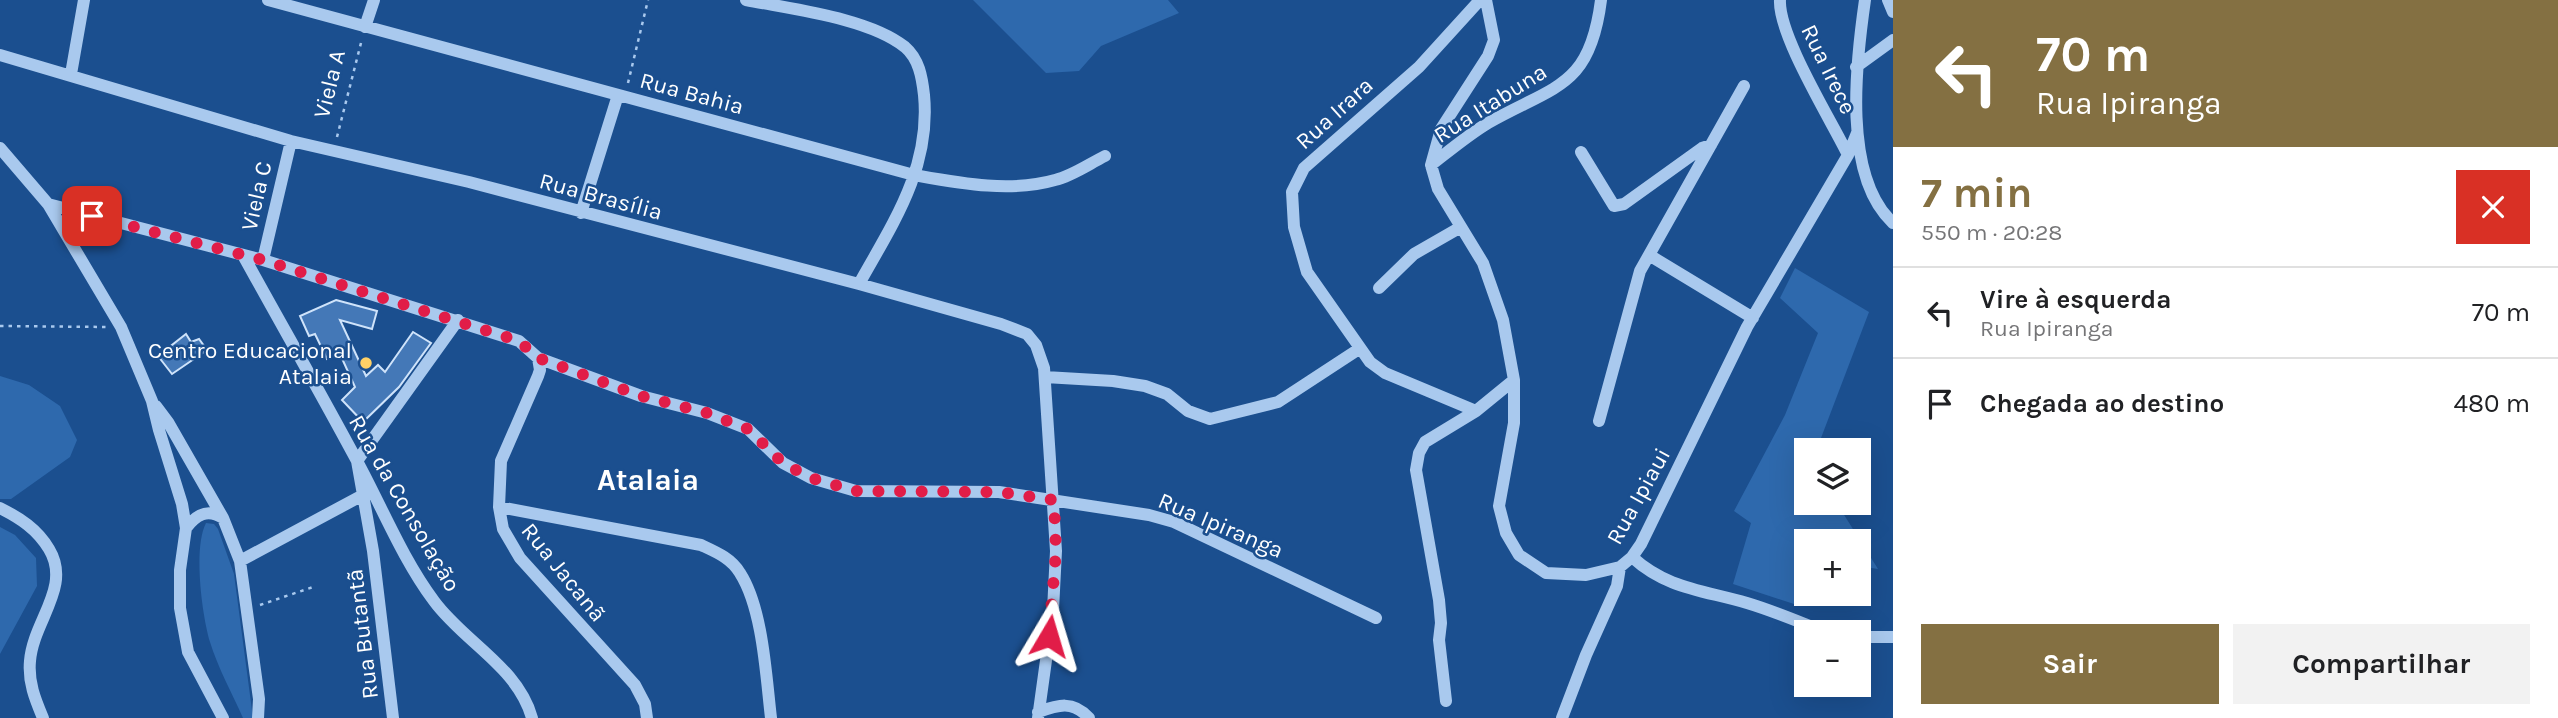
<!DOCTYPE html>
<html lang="pt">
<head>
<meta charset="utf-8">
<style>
	body { margin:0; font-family:Karla,sans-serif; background:#f2f2f2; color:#202124; height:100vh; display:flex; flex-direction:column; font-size:26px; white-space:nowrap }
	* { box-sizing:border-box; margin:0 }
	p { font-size:23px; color:#757577 }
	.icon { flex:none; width:38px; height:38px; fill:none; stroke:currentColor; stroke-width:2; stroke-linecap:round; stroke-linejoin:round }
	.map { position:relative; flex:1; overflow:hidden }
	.details { display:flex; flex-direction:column; background:#fff; width:665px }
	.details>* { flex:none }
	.guide { background:#847042; color:#fff; overflow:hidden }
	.fabs { position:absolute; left:1794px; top:438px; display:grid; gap:14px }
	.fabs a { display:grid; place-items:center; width:77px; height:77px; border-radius:0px; background:#fff; box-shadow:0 7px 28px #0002; font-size:35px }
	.pin { position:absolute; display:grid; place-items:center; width:60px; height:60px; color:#fff; margin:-30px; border-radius:14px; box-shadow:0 4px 10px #0006 }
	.me { position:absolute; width:77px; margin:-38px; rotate:7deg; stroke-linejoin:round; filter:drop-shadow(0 0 5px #0008) }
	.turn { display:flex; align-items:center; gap:24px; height:147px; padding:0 28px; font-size:32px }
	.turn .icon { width:91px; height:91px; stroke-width:2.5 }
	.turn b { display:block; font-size:49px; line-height:60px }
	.round { display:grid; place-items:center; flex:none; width:74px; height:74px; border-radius:0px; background:#f2f2f2 }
	.summary { display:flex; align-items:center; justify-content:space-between; height:119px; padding:0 28px }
	h1 { font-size:42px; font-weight:700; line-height:52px; color:#847042 }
	.action { display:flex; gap:14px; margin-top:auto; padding:14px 28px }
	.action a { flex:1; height:80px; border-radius:0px; background:#847042; color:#fff; font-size:28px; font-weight:700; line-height:80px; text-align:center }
	.action a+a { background:#f2f2f2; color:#202124 }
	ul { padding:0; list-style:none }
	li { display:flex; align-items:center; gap:21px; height:91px; padding:0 28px; border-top:2px solid #e0e0e0 }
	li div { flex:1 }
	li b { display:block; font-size:26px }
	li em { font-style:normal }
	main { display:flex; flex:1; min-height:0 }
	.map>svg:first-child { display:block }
</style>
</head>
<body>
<main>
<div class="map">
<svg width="1893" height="718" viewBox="0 0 1893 718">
	<rect width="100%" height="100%" fill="#1b4f8f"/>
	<!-- green -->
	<path fill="#2e69ad" d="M973,0H1168L1179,13L1101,46L1079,71L1046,73Z
		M1795,268L1869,312L1821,438V450H1806V502H1836L1878,569L1859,566L1858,541H1806V585L1794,604L1733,584L1751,523L1734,511L1785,415L1818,333L1780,298Z
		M0,376L29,385L60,406L77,440L70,457L11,499H0Z
		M206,523L214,524L218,529L234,574L253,718H243C232,693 218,668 210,642C202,615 193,548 206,523Z
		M0,527L15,535L36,558L37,586L0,654Z"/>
	<!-- building -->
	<path fill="#4478b7" stroke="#cfe3fa" stroke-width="2" d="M336,300L377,311L372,329L340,320L366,376L378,365L385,372L413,332L431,343L399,387L363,422L342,400L355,387L340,354L327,359L315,334L309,336L300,316Z
		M186,334L191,342L199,339L207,350L172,374L158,356Z"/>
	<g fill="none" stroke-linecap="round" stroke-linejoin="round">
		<!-- path -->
		<path stroke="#a9c9ee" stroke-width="2.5" stroke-dasharray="3.5 5" stroke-linecap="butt" d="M628,83L648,0
			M337,137L362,39
			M0,326L107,327
			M260,605L313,587"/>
		<!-- minor -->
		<path stroke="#a9c9ee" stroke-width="12" d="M268,0L914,175C959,183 1010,193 1055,180C1072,176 1089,164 1105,156
			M746,0C791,9 869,18 905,47C919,59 922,77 924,95C931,168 893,223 859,284
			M1780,0C1778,35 1831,120 1848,155
			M1865,0C1856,62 1842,176 1893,223
			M1888,0L1893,12
			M365,27L374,0
			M0,55L291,141L469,182L859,284L1001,324L1027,334L1036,345L1044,368L1056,551L1053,610L1038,718
			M1856,67L1893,40
			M71,74L84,0
			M0,148L48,204L121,327L152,401L159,430L182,504L186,528L180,570V608L188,652L223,718
			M1581,152L1614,206L1624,204L1702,148L1711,145
			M1431,165L1438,189L1483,263L1503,320L1514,380V423L1499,506L1506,533L1519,555L1546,573L1586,575L1620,567L1632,557L1641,544L1747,327L1848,155L1857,133
			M1431,165C1449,151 1468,135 1488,123C1555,85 1590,88 1601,0
			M1431,165L1441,129L1488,56L1494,40L1486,0
			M48,204L263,260L519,341L538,358L641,396L707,413L748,429L783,463L811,478L856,491L999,492L1149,515L1174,522L1376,618
			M581,213L618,95
			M243,255C281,324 320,392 357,461C382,507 402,558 434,601C464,642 518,667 532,718
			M1649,255L1753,318
			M263,260L291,141
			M1379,288L1414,254L1461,227
			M538,358L540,370L538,376L501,461L499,507L503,529L520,558L635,685L645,704L647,718
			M1045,377L1113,381L1145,386L1167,394L1188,411L1210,419L1278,402L1359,349
			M156,406L168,422L223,518L240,561L259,699L258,718
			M1476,411L1385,373L1370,362L1307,272L1294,227L1292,192L1304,168L1419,67L1480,0
			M1599,421L1640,271L1744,86
			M499,507L701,545C716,552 731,558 740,573C763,609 766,676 771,718
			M0,508C20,518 37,529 49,549C72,587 33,621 30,661C28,682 35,699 43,718
			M186,528C196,515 207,508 223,518
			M1632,557C1667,589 1703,590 1747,603C1774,611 1799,622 1825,632
			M240,561L363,495
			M1858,637H1893
			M1446,701L1439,640L1441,623L1439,600L1416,470L1419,453L1425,442L1476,411L1514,380
			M1038,712C1058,705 1073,700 1089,718
			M393,718L373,551L357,461L458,320
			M1562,718L1586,655L1617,586L1620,567"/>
	</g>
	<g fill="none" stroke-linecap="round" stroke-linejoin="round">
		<!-- route -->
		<path stroke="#e11d48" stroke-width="12" stroke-dasharray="0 21.6" d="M92,216L263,260L519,341L538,358L641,396L707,413L748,429L783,463L811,478L856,491L999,492L1054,500L1056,551L1049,636"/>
	</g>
	<!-- markers -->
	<circle fill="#ffd166" stroke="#1b4f8f" stroke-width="2.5" cx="366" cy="363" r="7"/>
	<g text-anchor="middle" stroke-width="5" stroke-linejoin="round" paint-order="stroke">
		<!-- street labels -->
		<g font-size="23" fill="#fff" stroke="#1b4f8f">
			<text transform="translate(1829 69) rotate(64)" y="8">Rua Irece</text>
			<text transform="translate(329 84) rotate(-76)" y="8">Viela A</text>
			<text transform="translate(692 93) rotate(15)" y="8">Rua Bahia</text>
			<text transform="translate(1490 103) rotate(-32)" y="8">Rua Itabuna</text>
			<text transform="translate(1334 113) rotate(-42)" y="8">Rua Irara</text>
			<text transform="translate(256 196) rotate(-77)" y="8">Viela C</text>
			<text transform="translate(601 196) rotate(15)" y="8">Rua Brasília</text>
			<text transform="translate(1638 496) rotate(-61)" y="8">Rua Ipiaui</text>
			<text transform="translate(405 503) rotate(60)" y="8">Rua da Consolação</text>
			<text transform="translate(1221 525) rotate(23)" y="8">Rua Ipiranga</text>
			<text transform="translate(564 572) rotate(51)" y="8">Rua Jacanã</text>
			<text transform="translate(362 634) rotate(-97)" y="8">Rua Butantã</text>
		</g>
		<!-- poi labels -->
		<g font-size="23" fill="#fff" stroke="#1b4f8f" text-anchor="end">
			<text x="352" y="358">Centro Educacional<tspan x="352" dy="26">Atalaia</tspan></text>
		</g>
		<!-- district labels -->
		<g font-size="30" font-weight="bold" fill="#fff" stroke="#1b4f8f">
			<text x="648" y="490">Atalaia</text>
		</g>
	</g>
</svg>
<div class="fabs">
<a><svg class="icon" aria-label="layers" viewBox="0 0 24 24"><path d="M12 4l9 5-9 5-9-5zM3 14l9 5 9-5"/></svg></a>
<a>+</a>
<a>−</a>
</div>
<div class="pin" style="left:92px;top:216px;background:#d93025"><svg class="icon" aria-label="arrive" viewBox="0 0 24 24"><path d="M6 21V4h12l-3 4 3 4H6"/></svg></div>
<svg class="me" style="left:1049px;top:636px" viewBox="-20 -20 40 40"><path d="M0-17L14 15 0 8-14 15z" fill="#e11d48" stroke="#fff" stroke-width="4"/></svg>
</div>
<section class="details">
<div class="guide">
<div class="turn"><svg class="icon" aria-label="left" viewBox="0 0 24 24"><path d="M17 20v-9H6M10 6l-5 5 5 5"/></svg><div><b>70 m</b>Rua Ipiranga</div></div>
</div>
<div class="summary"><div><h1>7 min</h1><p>550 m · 20:28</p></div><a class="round" style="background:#d93025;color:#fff"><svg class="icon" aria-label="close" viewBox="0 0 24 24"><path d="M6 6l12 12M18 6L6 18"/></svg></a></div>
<ul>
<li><svg class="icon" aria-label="left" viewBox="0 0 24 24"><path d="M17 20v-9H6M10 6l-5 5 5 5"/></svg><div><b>Vire à esquerda</b><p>Rua Ipiranga</p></div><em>70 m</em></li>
<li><svg class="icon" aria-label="arrive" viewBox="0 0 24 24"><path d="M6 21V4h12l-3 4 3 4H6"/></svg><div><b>Chegada ao destino</b></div><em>480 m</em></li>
</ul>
<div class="action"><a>Sair</a><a>Compartilhar</a></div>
</section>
</main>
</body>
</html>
